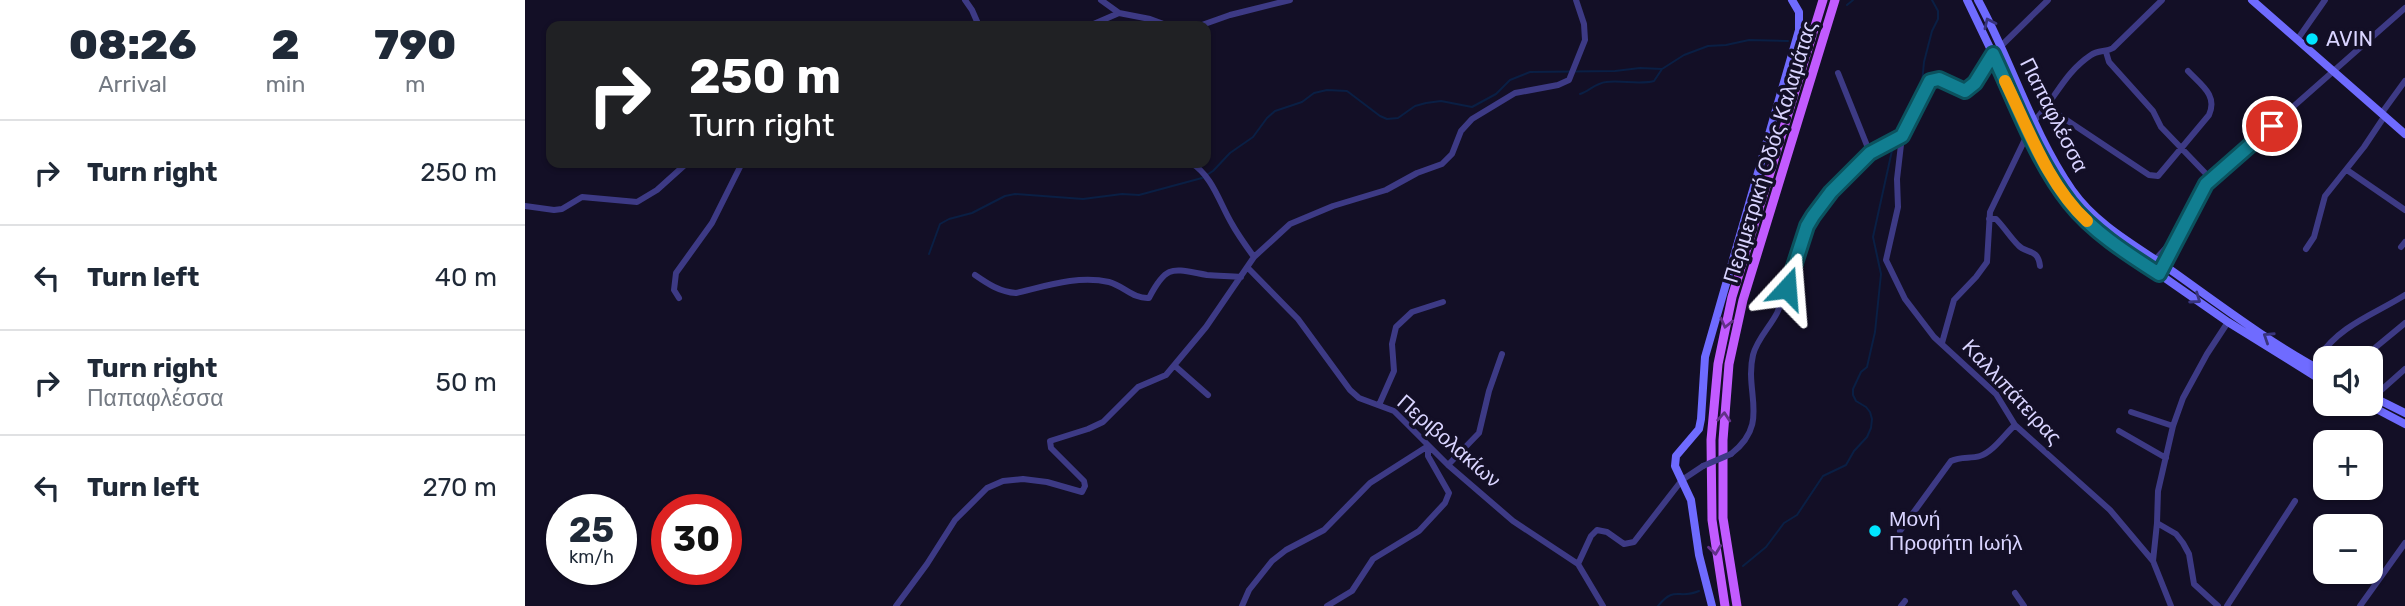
<!DOCTYPE html>
<html lang="en">
<head>
<meta charset="utf-8">
<style>
	body { margin:0; font-family:Rubik,sans-serif; background:#f2f2f3; color:#1f2937; height:100vh; display:flex; flex-direction:column; font-size:26px; white-space:nowrap }
	* { box-sizing:border-box; margin:0 }
	p { font-size:23px; color:#747a83 }
	.icon { flex:none; width:38px; height:38px; fill:none; stroke:currentColor; stroke-width:2; stroke-linecap:round; stroke-linejoin:round }
	.map { position:relative; flex:1; overflow:hidden }
	.side { display:flex; flex-direction:column; background:#fff; width:525px }
	.side>* { flex:none }
	.banner { position:absolute; left:21px; top:21px; width:665px; height:147px; border-radius:14px; box-shadow:0 2px 5px #0004; background:#202124; color:#fff; overflow:hidden }
	.tools { position:absolute; left:1788px; top:346px; display:grid; gap:14px }
	.tools a { display:grid; place-items:center; width:70px; height:70px; border-radius:14px; background:#fff; box-shadow:0 2px 5px #0004; font-size:35px }
	.speed { position:absolute; left:21px; top:494px; display:flex; gap:14px; font-size:35px; font-weight:700; text-align:center }
	.speed>* { display:grid; place-content:center; width:91px; height:91px; border-radius:50%; background:#fff; box-shadow:0 2px 5px #0004; line-height:1 }
	.speed small { font-size:18px; font-weight:400 }
	.speed .limit { border:10px solid #d22; background:#fff; color:#111 }
	.pin { position:absolute; display:grid; place-items:center; width:60px; height:60px; color:#fff; margin:-30px; border:4px solid #fff; border-radius:50%; box-shadow:0 2px 7px #0007 }
	.me { position:absolute; width:77px; margin:-38px; rotate:19deg; stroke-linejoin:round; filter:drop-shadow(0 0 5px #0008) }
	.turn { display:flex; align-items:center; gap:24px; height:147px; padding:0 28px; font-size:32px }
	.turn .icon { width:91px; height:91px; stroke-width:2.5 }
	.turn b { display:block; font-size:49px; line-height:60px }
	.eta { display:flex; justify-content:space-evenly; align-items:center; height:119px; text-align:center }
	.eta b { font-size:42px; font-weight:800; line-height:49px }
	ul { padding:0; list-style:none }
	li { display:flex; align-items:center; gap:21px; height:105px; padding:0 28px; border-top:2px solid #e0e1e3 }
	li div { flex:1 }
	li b { display:block; font-size:26px }
	li em { font-style:normal }
	main { display:flex; flex:1; min-height:0 }
	.map>svg:first-child { display:block }
</style>
</head>
<body>
<main>
<section class="side">
<div class="eta">
<div><b>08:26</b><p>Arrival</p></div>
<div><b>2</b><p>min</p></div>
<div><b>790</b><p>m</p></div>
</div>
<ul>
<li><svg class="icon" aria-label="right" viewBox="0 0 24 24"><path d="M7 20v-9h11M14 6l5 5-5 5"/></svg><div><b>Turn right</b></div><em>250 m</em></li>
<li><svg class="icon" aria-label="left" viewBox="0 0 24 24"><path d="M17 20v-9H6M10 6l-5 5 5 5"/></svg><div><b>Turn left</b></div><em>40 m</em></li>
<li><svg class="icon" aria-label="right" viewBox="0 0 24 24"><path d="M7 20v-9h11M14 6l5 5-5 5"/></svg><div><b>Turn right</b><p>Παπαφλέσσα</p></div><em>50 m</em></li>
<li><svg class="icon" aria-label="left" viewBox="0 0 24 24"><path d="M17 20v-9H6M10 6l-5 5 5 5"/></svg><div><b>Turn left</b></div><em>270 m</em></li>
</ul>
</section>
<div class="map">
<svg width="1880" height="606" viewBox="0 0 1880 606">
	<rect width="100%" height="100%" fill="#130f26"/>
	<g fill="none" stroke-linecap="round" stroke-linejoin="round">
		<!-- stream -->
		<path stroke="#0a1f44" stroke-width="2" d="M1322,5L1328,0
			M1055,94C1064,91 1071,83 1081,82C1097,80 1114,85 1129,81L1137,69L1159,55L1183,46L1201,45L1224,40L1263,41
			M1396,94L1399,62L1407,31L1413,19V11L1407,0
			M1371,135L1376,124L1388,108
			M404,254L415,224L424,219L447,213L480,196L490,194L558,199L597,194L614,195L677,178L688,171L705,153L728,137L742,118L750,111L777,102L789,93L802,90L822,91L855,116L862,119L873,118L890,106L901,103L916,101L947,107L971,94L985,80L1005,72L1090,71L1115,68L1137,69
			M1218,566L1241,547L1259,523L1272,515L1298,476L1321,465L1329,451L1342,437L1346,428L1347,419L1345,412L1341,407L1331,401L1328,395V389L1336,372L1342,367L1350,332L1356,274L1348,237L1368,146
			M1133,606C1150,585 1153,600 1174,591"/>
		<!-- street -->
		<path stroke="#3d3a85" stroke-width="6" d="M440,0L447,10L454,26
			M576,0L594,13
			M564,26L594,13L625,19L644,26
			M674,26L705,15L765,0
			M1772,40L1800,0
			M1475,47L1523,0
			M1581,52L1584,62L1628,111L1636,127L1686,179
			M1313,73L1345,153
			M1522,107L1624,175L1633,176L1684,115C1693,95 1676,85 1663,71
			M1856,114L1880,81
			M1510,120C1531,98 1539,73 1566,55C1573,50 1581,52 1588,48L1637,0
			M1377,136L1372,179L1373,207L1361,260L1380,299L1409,337L1471,394L1490,425L1585,510L1628,561L1646,606
			M666,163C687,175 695,204 707,224C713,235 721,246 729,257
			M1822,170L1880,210
			M0,206L29,210L37,209L57,197L112,202L132,190L162,163
			M1464,219H1471C1479,227 1485,237 1493,245C1501,254 1513,248 1515,266
			M1876,247L1880,242
			M1781,249L1789,237L1800,196L1839,147L1859,117
			M1628,262L1651,237
			M723,268L773,319L825,390L834,398L869,411L923,465L988,521L1053,564L1078,606
			M1637,270L1674,196L1686,179L1880,8
			M450,275C463,284 475,292 491,293C521,286 553,275 584,282C599,286 608,299 624,298C642,263 648,269 682,275C694,276 705,276 716,277
			M154,298L149,290L151,273L187,223L217,163
			M1417,343L1429,300L1451,277L1462,262L1465,212L1504,131
			M1851,347L1880,323
			M1794,357C1815,325 1850,314 1880,295
			M650,366L683,395
			M1853,393L1880,369
			M854,405L869,371L867,344L871,327L887,312L918,302
			M1606,412L1648,426
			M1594,431L1641,458
			M1206,454C1246,423 1219,394 1228,355C1232,339 1245,327 1252,313C1265,285 1272,255 1282,226L1306,192L1345,153L1377,136L1405,81L1414,79L1440,91L1450,83L1468,54
			M923,465L954,433L964,391L977,354
			M1632,523L1651,534L1658,543L1664,554L1669,584L1693,606
			M1375,531L1426,461C1436,456 1445,459 1455,456C1468,452 1480,434 1490,425
			M1628,561L1632,523L1633,491L1648,426L1658,398L1682,354L1703,322
			M1053,564L1066,536L1072,530L1082,532L1099,544L1109,542L1157,480L1178,466
			M1490,593L1499,606
			M371,606L402,564L430,520L462,488L478,481L498,479L522,482L557,492L560,486L559,481L526,448L525,441L563,429L578,422L613,387L641,375L681,327L729,257L765,224L808,206L861,190L892,173L917,164L927,154L936,131L947,119L990,93L1033,85L1044,80L1060,40L1059,24L1051,0
			M717,606L724,590L747,561L761,550L799,530L845,483L903,446V456L924,493L920,503L894,531L848,559L827,591L802,606
			M1376,606L1380,601
			M1702,606L1770,501
			M1835,606L1880,543"/>
		<!-- secondary -->
		<path stroke="#6f6bff" stroke-width="8" d="M1442,0L1522,167L1539,194L1556,215L1581,237L1703,322L1801,383
			M1453,0C1487,62 1507,132 1547,190C1573,227 1615,248 1650,273C1699,308 1748,345 1801,373
			M1727,0L1880,134
			M1846,396L1880,413
			M1842,404L1880,424
			M1187,606L1174,555L1166,500L1150,466L1151,456L1174,429L1176,419L1180,357L1274,30V12L1267,0"/>
		<!-- primary -->
		<path stroke="#c25bff" stroke-width="9" d="M1200,606L1187,520L1186,440L1193,364L1207,297L1298,0
			M1212,606L1198,518V440L1204,364L1218,300L1310,0"/>
		<!-- street-bridge -->
		<path stroke="#3d3a85" stroke-width="6" d="M1178,466L1206,454"/>
	</g>
	<!-- one-way arrows -->
	<defs><path id="oneway-chevron" d="M-2-3.5L2.5 0L-2 3.5" fill="none" stroke-width="1.6" stroke-linecap="round" stroke-linejoin="round" transform="scale(1.75)"/></defs>
	<g stroke="#38347d">
		<use href="#oneway-chevron" transform="translate(1464 23) rotate(-115)"/>
		<use href="#oneway-chevron" transform="translate(1671 299) rotate(35)"/>
		<use href="#oneway-chevron" transform="translate(1743 337) rotate(-147)"/>
	</g>
	<g stroke="#623188">
		<use href="#oneway-chevron" transform="translate(1201 323) rotate(103)"/>
		<use href="#oneway-chevron" transform="translate(1199 417) rotate(-86)"/>
		<use href="#oneway-chevron" transform="translate(1190 550) rotate(83)"/>
	</g>
	<g fill="none" stroke-linecap="round" stroke-linejoin="round">
		<!-- route casing -->
		<g stroke="#0b525e" stroke-width="18">
			<path id="route" d="M1262,288L1282,226L1288,216L1306,192L1345,153L1377,136L1405,81L1414,79L1440,91L1450,83L1468,54C1491,103 1511,160 1545,203C1568,232 1603,254 1634,274L1681,184L1747,126"/>
		</g>
		<!-- route -->
		<use href="#route" stroke="#117e91" stroke-width="12"/>
		<!-- slow -->
		<path stroke="#f59e0b" stroke-width="12" d="M1480,81C1503,128 1523,185 1562,221"/>
	</g>
	<!-- markers -->
	<g fill="#00e5ff" stroke="#130f26" stroke-width="2.5">
		<circle cx="1787" cy="39" r="7"/>
		<circle cx="1350" cy="531" r="7"/>
	</g>
	<g text-anchor="middle" stroke-width="7" stroke-linejoin="round" paint-order="stroke">
		<!-- poi labels -->
		<g font-size="21" fill="#d9d4ff" stroke="#130f26" text-anchor="start">
			<text x="1801" y="46">AVIN</text>
			<text x="1364" y="526">Μονή<tspan x="1364" dy="24">Προφήτη Ιωήλ</tspan></text>
		</g>
		<!-- street labels -->
		<g font-size="21" fill="#d9d4ff" stroke="#130f26">
			<text transform="translate(1529 115) rotate(63)" y="7">Παπαφλέσσα</text>
			<text transform="translate(1245 152) rotate(-73)" y="7">Περιμετρική Οδός Καλαμάτας</text>
			<text transform="translate(1487 392) rotate(47)" y="7">Καλλιπάτειρας</text>
			<text transform="translate(924 441) rotate(41)" y="7">Περιβολακίων</text>
		</g>
	</g>
</svg>
<div class="tools">
<a><svg class="icon" aria-label="sound" viewBox="0 0 24 24"><path d="M4 9h4l5-4v14l-5-4H4zM17 9q2 3 0 6"/></svg></a>
<a>+</a>
<a>−</a>
</div>
<div class="speed"><div>25<small>km/h</small></div><div class="limit">30</div></div>
<div class="pin" style="left:1747px;top:126px;background:#d93025"><svg class="icon" aria-label="arrive" viewBox="0 0 24 24"><path d="M6 21V4h12l-3 4 3 4H6"/></svg></div>
<svg class="me" style="left:1262px;top:288px" viewBox="-20 -20 40 40"><path d="M0-17L14 15 0 8-14 15z" fill="#117e91" stroke="#fff" stroke-width="4"/></svg>
<div class="banner">
<div class="turn"><svg class="icon" aria-label="right" viewBox="0 0 24 24"><path d="M7 20v-9h11M14 6l5 5-5 5"/></svg><div><b>250 m</b>Turn right</div></div>
</div>
</div>
</main>
</body>
</html>
